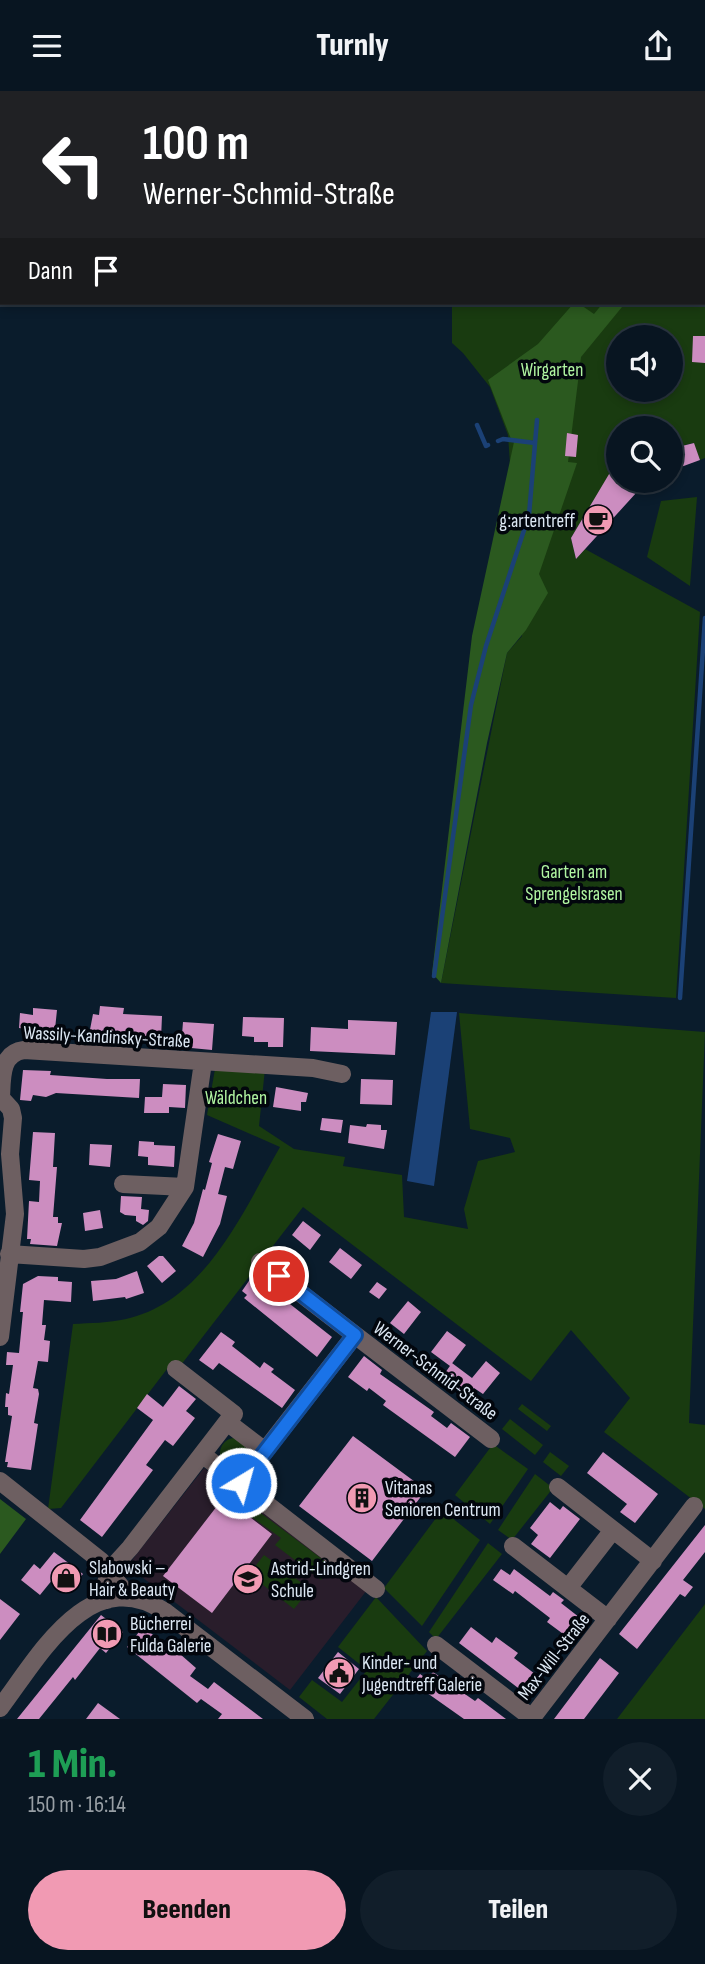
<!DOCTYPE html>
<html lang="de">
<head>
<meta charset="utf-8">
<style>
	body { margin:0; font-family:"Sofia Sans Condensed",sans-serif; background:#111e2a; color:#f1f3f6; height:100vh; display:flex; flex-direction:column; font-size:26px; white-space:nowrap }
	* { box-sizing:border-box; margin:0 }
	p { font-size:23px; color:#989fa5 }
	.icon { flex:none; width:38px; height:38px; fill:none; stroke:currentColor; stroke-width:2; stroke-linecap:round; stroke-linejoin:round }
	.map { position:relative; height:1628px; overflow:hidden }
	.details { display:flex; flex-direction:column; background:#081521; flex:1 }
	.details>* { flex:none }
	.top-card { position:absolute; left:0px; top:0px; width:705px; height:214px; box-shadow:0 4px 10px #0003,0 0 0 2px #29343f; background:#202124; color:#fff; overflow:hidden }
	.controls { position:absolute; left:606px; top:234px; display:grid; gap:14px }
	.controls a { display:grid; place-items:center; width:77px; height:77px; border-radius:50%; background:#081521; box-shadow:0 4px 10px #0003,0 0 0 2px #29343f; font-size:35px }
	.pin { position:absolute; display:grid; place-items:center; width:60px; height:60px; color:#fff; margin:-30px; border:4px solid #fff; border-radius:50%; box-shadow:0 2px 7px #0007 }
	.me { position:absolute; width:77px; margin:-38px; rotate:37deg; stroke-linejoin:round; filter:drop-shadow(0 0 5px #0008) }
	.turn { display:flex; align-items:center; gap:24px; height:147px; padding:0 28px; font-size:32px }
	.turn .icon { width:91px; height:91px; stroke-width:2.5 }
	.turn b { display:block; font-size:49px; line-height:60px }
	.then { display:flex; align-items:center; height:66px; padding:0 28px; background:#0003; gap:14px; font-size:26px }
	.round { display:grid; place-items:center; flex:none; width:74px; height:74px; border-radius:37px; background:#111e2a }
	.summary { display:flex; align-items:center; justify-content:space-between; height:119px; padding:0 28px }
	h1 { font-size:42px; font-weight:800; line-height:52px; color:#1e9e55 }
	.cta { display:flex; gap:14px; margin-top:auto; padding:14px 28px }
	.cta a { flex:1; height:80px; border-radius:42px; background:#f19ab3; color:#111; font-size:28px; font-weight:800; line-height:80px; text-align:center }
	.cta a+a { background:#111e2a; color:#f1f3f6 }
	header { display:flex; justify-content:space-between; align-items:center; height:91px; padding:0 28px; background:#081521; font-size:32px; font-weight:800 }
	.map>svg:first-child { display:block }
</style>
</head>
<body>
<header><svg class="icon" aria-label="menu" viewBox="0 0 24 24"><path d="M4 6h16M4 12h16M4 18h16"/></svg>Turnly<svg class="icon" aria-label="share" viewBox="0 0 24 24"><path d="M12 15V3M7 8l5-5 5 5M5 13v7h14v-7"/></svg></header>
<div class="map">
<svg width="705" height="1628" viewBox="0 0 705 1628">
	<rect width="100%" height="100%" fill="#0a1c2c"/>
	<!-- education -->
	<path fill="#291d2b" d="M204,1377L367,1499L290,1599L130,1477L129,1473Z"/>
	<!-- green -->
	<path fill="#193b10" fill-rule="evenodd" d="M480,0H705V367L700,369L693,352L670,358V338H618V369L571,447L576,468L585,458L700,521L676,907L441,892L507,562L522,545L508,344L490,296L463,262L452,252V212H704V2H480ZM618,247H670V299H618Z
		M697,406L690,495L647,466L661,410Z
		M459,922L705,941L689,1332L705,1334V1418L604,1341L630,1307L571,1239L531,1290L303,1116L174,1283L167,1278L61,1417L48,1418L73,1233C90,1232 109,1232 126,1228C206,1210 243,1120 280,1056L207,1024L215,978H265L259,1035L294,1058L345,1066L343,1075L402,1084L404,1126L468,1138L464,1118L478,1070L515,1061L510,1047L470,1038Z
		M522,1313L551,1335L547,1340L518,1318Z
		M510,1328L543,1354L535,1364L502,1338Z
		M220 1362a15 15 0 1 1 30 0a15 15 0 1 1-30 0Z
		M493,1353L528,1378L490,1433L455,1404Z
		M550,1361L569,1375L561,1385L543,1371Z
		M535,1383L553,1397L512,1449L498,1439Z
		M250,1414L334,1477L330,1483L307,1466L326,1482L321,1489L275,1454L281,1447L245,1421Z
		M442,1419L480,1449L422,1535L384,1497Z
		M488,1452L502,1463L436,1548L429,1541Z
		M264,1464L310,1498L294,1518L249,1483Z
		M376,1506L427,1560L374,1628H327L299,1606L312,1589L342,1611L367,1579L338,1556Z
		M705,1513V1628H617Z"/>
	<!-- forest -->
	<path fill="#2b591f" d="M574,212H578L594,223L603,212H614L622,216L581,266L568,371L577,372L539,483L548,502L526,539L507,562L487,652L441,892L432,882L472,545L514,351L536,350L511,348L488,289L538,253Z
		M0,1408L26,1428L0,1463Z"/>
	<!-- water -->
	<path fill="#1b4176" d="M431,921H457L434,1095L407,1090Z"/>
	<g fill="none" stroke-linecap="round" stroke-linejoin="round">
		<!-- stream -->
		<path stroke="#1b4176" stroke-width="4.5" d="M704,155L705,153
			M477,334L486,355L488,354
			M498,350L503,348L535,352
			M434,885L471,614L486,555L529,424L537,329
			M680,907L705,527"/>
	</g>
	<!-- building -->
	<path fill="#cc8dc0" d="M693,245H705V272L692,271Z
		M567,342L578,344L576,366L565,365Z
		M694,352L700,369L670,380V358Z
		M618,368V390H647L576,468L571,447Z
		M100,915L124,917L123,923L162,925L161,948L99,945L98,950L88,949L93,923L99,924Z
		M33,917L57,919L54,948L33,946L34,939L19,937L20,922L33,924Z
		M243,926L284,927L283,956H268V951H254V946L242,945Z
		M348,929L397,931L395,964L310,960L311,936L348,938Z
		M183,931L214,933L212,959L181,956Z
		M23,979L51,980L50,984L107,988H140L139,1007L56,1002L46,1006L33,1004L31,1010L20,1009Z
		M361,988L393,989L392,1014L360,1013Z
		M163,993L186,994L185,1017L169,1016V1022H144L145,1006H162Z
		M276,996L308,1002L306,1011H301V1020L273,1016Z
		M322,1027L343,1029L341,1042L320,1039Z
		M367,1033L381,1034V1039H387L384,1058L348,1052L350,1034L366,1036Z
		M33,1041L55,1042L53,1076H57L53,1126H58V1132H62L57,1155L30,1153L31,1148H27L29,1110L39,1111L40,1090L29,1089Z
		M218,1043L241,1050L233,1078L225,1076L218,1103L227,1105L220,1133L203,1166L182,1155L194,1132L203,1098L205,1099L212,1072L209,1071Z
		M139,1050L154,1051V1054L175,1055L174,1076L148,1074V1066L138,1065Z
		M90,1053L112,1054L110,1076L89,1074Z
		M121,1105L142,1106L141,1118L149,1119L148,1130L143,1134L136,1130V1125L125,1124L120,1121Z
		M100,1119L103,1137L85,1140L83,1122Z
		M303,1130L321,1144L310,1159L292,1144Z
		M340,1157L362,1174L351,1188L329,1171Z
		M159,1165H163L176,1180L162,1192L147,1175Z
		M137,1180L144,1202L126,1208L125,1206L93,1210L91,1190L116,1188Z
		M253,1184L332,1246L317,1266L244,1207L247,1204L242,1200Z
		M38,1185L58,1186V1190L72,1191L71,1211L44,1209L42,1234H46L44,1249L50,1250L48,1271L38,1270L33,1297L38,1298L39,1303L34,1332L38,1333L31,1379L7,1376L8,1371H5L12,1325L8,1324V1316H5L6,1302L9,1303L13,1274H6L7,1261L19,1262L23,1221H20L23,1193Z
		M377,1191L387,1198L379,1208L369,1201Z
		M408,1210L421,1221L404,1243L390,1232Z
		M447,1240L466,1254L450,1275L431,1261Z
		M221,1241L235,1251L232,1255L260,1277L264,1271L274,1278L271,1281L295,1299L282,1317L219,1272L213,1279L199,1269Z
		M364,1265L382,1279L380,1283L434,1321L431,1325L447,1337L451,1332L470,1346L455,1366L383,1314L386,1310L369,1297L367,1300L348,1286Z
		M486,1270L500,1282L483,1303L474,1297L468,1305L457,1296L452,1302L438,1292L452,1272L472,1287Z
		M179,1295L196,1308L186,1320L195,1327L173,1355L165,1349L146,1374L153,1379L102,1446L80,1429L153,1329L137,1317L147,1303L163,1316Z
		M353,1345L426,1399L372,1470L299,1415Z
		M603,1361L658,1403L635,1432L620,1421L627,1413L587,1382Z
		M224,1406L272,1443L212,1522L163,1485Z
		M550,1411L560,1419L563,1415L580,1428L550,1467L531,1453L538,1444L530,1437Z
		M705,1434V1461L683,1489L693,1496L685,1506L680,1503L637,1558L619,1543Z
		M54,1461L83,1483L69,1500L53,1488L40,1504L21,1489L34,1473L40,1478Z
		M501,1478L510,1484L514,1478L550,1505L553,1501L564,1509L561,1512L584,1530L570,1548L547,1531L550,1527L515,1500L513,1503L493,1489Z
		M0,1508L20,1523L0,1549Z
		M101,1524L123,1541L106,1562L100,1557L75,1589L73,1586L39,1628H17Z
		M143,1536L171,1558L172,1556L196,1577L190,1585L208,1598L214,1591L263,1628H218L222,1623L201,1608L197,1612L127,1556Z
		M471,1536L492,1552L496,1546L518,1562L514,1567L539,1586L526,1603L459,1552Z
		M338,1561L359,1578L340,1603L318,1587Z
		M600,1567L619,1582L584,1628H554Z
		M433,1581L475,1610L478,1607L506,1628H464L413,1592L420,1583L427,1588Z
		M98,1612L120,1628H86Z"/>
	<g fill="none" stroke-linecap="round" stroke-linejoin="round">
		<!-- minor -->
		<path stroke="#6d5f61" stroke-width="18" d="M0,1006L11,1018L13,1027L10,1063L15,1123L0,1246
			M1,1007C2,988 0,962 24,959L313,977L342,983
			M123,1093L185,1096
			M9,1163L84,1168L100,1166L140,1151L159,1136L185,1096L203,971
			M355,1244L491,1348
			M176,1278L234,1323L227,1331L265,1360
			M203,1364L376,1498
			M0,1390L101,1470L128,1505
			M240,1392L355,1244L260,1171
			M558,1396L653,1470
			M513,1455L608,1528
			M568,1497L613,1439
			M107,1509L106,1492L110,1479L130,1457L227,1331
			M436,1554L532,1627
			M0,1617C38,1567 89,1471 164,1520L305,1628
			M531,1628L694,1415"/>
	</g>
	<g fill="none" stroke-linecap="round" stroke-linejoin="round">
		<!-- route casing -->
		<g stroke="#114b97" stroke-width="18">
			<path id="route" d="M241,1392L355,1244L279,1185"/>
		</g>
		<!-- route -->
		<use href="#route" stroke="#1a73e8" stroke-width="12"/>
	</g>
	<!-- icons -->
	<defs>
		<g id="cafe-disc" transform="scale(1.575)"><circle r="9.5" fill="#f19ab3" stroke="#02060d"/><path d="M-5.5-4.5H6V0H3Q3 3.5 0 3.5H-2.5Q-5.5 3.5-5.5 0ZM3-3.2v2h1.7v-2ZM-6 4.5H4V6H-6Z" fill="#111"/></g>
		<g id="building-disc" transform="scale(1.575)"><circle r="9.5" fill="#f19ab3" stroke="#02060d"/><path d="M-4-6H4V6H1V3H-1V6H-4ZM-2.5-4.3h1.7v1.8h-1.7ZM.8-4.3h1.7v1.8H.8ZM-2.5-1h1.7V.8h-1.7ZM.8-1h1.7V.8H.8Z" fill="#111"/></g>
		<g id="shop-disc" transform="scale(1.575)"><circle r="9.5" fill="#f19ab3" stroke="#02060d"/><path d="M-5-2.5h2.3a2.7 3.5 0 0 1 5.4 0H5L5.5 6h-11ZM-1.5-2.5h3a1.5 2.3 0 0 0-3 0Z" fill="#111"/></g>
		<g id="school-disc" transform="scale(1.575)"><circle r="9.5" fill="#f19ab3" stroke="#02060d"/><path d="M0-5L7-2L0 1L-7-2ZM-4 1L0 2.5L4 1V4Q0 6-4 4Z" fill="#111"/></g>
		<g id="library-disc" transform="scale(1.575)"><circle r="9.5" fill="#f19ab3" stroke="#02060d"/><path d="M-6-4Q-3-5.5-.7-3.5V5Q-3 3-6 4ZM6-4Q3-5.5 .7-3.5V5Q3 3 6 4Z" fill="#111"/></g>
		<g id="civic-disc" transform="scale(1.575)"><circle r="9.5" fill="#f19ab3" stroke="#02060d"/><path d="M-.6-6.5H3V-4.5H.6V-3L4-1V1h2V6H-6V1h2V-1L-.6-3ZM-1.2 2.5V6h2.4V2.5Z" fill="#111"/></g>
	</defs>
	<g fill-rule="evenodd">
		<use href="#cafe-disc" x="598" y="429"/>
		<use href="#building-disc" x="362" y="1407"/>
		<use href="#shop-disc" x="66" y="1487"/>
		<use href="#school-disc" x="248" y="1488"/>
		<use href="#library-disc" x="107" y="1543"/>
		<use href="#civic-disc" x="339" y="1582"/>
	</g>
	<g text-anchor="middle" stroke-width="7" stroke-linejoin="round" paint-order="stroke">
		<!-- park labels -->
		<g font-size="19" fill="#b1f6a2" stroke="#02060d">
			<text x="552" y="285">Wirgarten</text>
			<text x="574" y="787">Garten am<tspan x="574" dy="22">Sprengelsrasen</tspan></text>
			<text x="236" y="1013">Wäldchen</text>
		</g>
		<!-- poi labels -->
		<g font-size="19" fill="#dde8f4" stroke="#02060d" text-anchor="start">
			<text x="575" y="436" text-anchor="end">g:artentreff</text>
			<text x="385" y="1403">Vitanas<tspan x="385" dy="22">Senioren Centrum</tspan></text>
			<text x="89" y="1483">Slabowski –<tspan x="89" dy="22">Hair &amp; Beauty</tspan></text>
			<text x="271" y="1484">Astrid-Lindgren<tspan x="271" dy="22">Schule</tspan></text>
			<text x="130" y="1539">Bücherrei<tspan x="130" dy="22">Fulda Galerie</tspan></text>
			<text x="362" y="1578">Kinder- und<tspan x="362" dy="22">Jugendtreff Galerie</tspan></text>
		</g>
		<!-- street labels -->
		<g font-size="19" fill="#dde8f4" stroke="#02060d">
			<text transform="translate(107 945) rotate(3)" y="7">Wassily-Kandinsky-Straße</text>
			<text transform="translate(436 1279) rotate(37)" y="7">Werner-Schmid-Straße</text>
			<text transform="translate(553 1565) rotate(-52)" y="7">Max-Will-Straße</text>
		</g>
	</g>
</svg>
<div class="controls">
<a><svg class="icon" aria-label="sound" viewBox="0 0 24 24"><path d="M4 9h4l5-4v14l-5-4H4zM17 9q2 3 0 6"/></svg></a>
<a><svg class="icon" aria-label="search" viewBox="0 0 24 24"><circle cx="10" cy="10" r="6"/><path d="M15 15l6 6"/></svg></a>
</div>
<div class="pin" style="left:279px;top:1185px;background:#d93025"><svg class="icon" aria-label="arrive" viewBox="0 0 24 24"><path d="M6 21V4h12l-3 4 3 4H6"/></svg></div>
<svg class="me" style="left:241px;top:1392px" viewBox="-20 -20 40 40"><circle r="17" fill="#1a73e8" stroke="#fff" stroke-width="3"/><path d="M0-11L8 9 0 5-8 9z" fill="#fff"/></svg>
<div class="top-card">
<div class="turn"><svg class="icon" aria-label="left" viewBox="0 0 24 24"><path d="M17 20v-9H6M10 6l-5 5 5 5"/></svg><div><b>100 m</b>Werner-Schmid-Straße</div></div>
<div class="then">Dann<svg class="icon" aria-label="arrive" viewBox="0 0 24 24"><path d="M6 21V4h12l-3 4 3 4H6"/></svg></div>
</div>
</div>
<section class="details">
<div class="summary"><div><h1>1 Min.</h1><p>150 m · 16:14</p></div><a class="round"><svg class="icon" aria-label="close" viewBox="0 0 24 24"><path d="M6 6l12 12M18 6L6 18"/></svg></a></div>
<div class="cta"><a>Beenden</a><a>Teilen</a></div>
</section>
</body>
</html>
